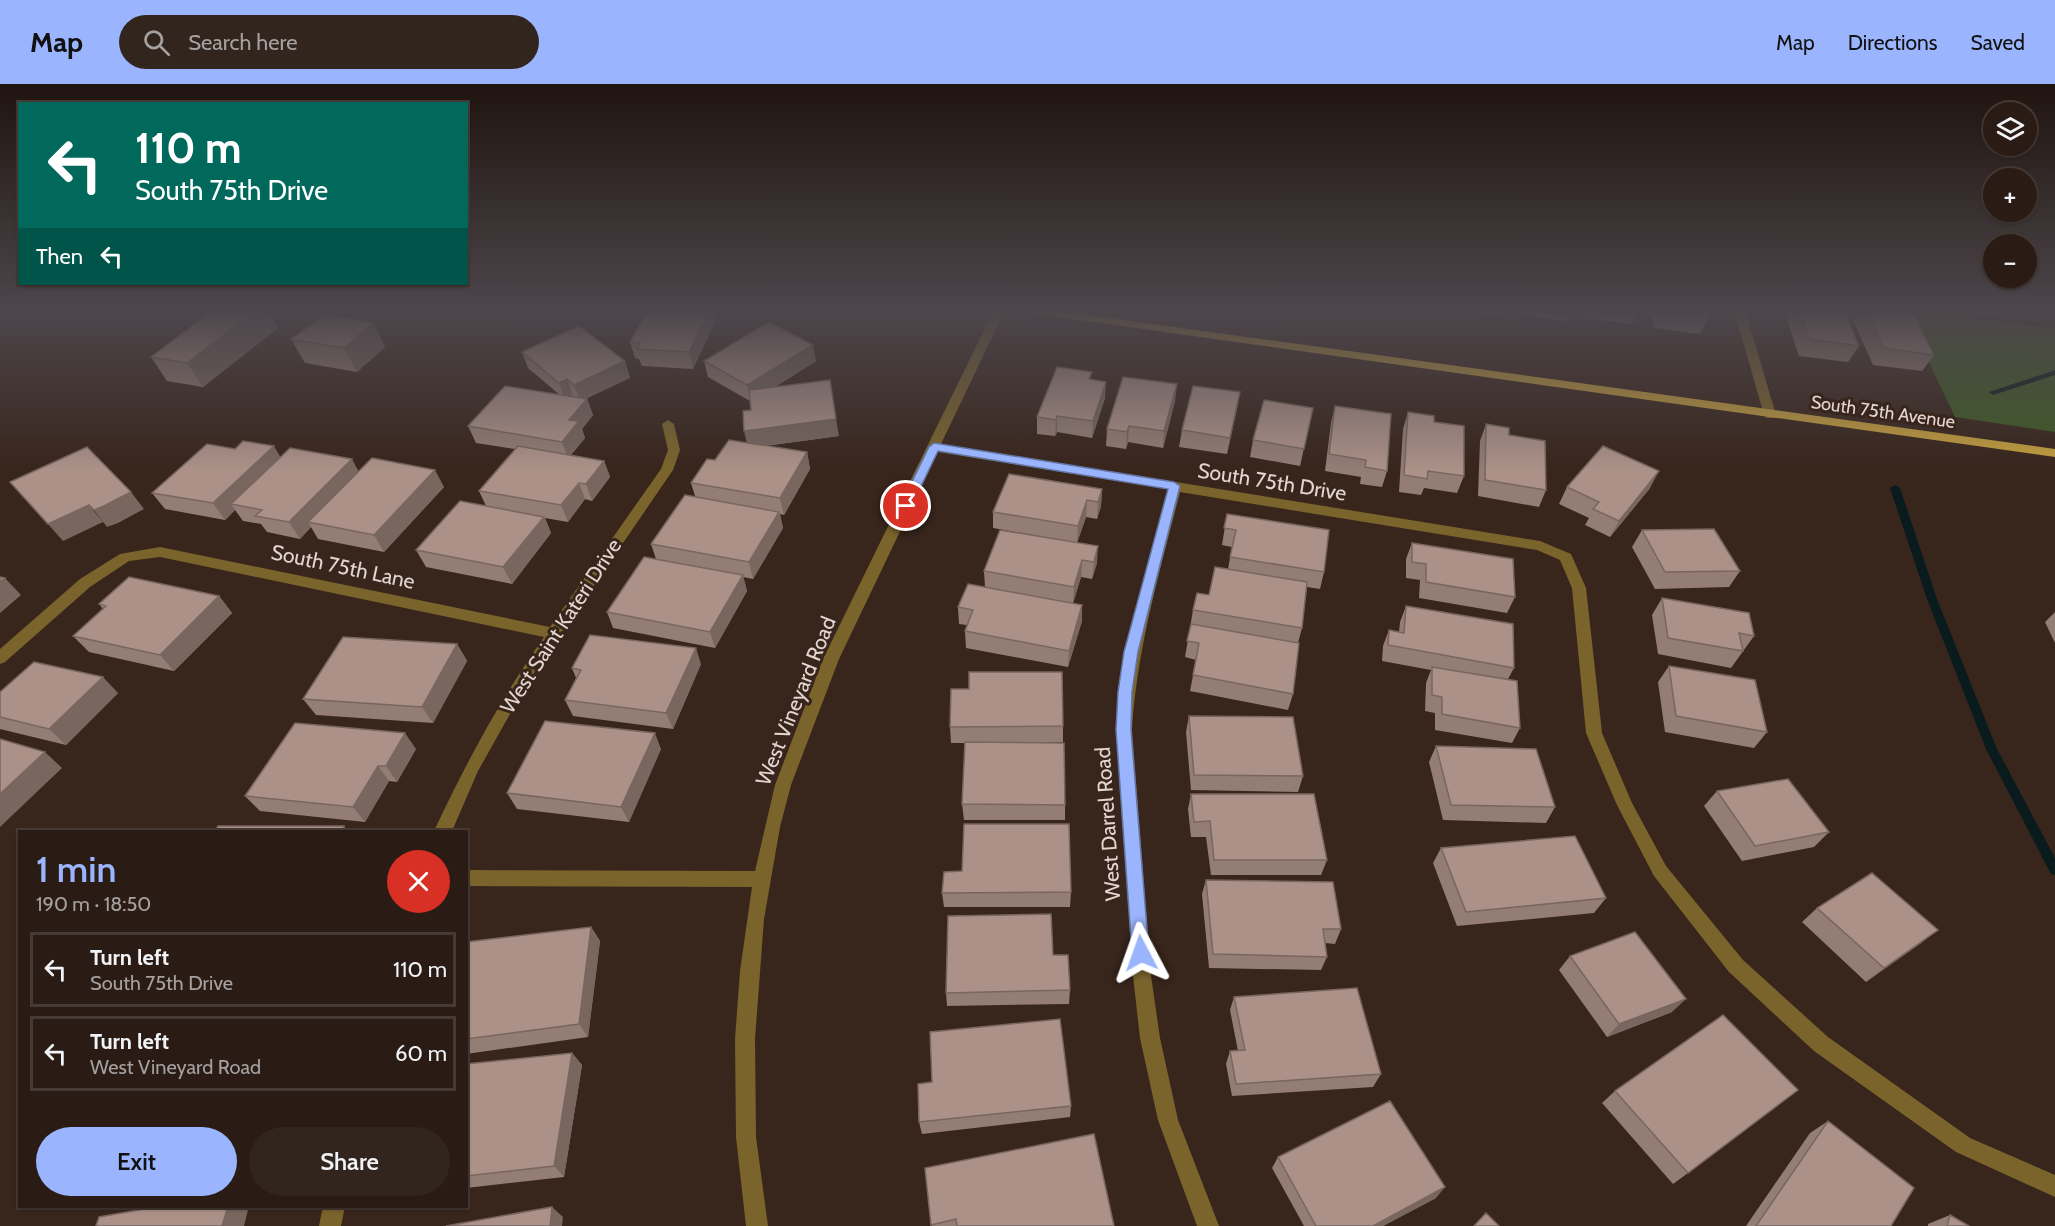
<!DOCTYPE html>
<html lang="en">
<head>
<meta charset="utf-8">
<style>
	body { margin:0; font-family:Cabin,sans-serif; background:#32251e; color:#f1f3f6; height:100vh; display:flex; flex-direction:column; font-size:22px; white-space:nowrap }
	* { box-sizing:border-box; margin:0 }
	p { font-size:20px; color:#a5a1a0 }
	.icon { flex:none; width:33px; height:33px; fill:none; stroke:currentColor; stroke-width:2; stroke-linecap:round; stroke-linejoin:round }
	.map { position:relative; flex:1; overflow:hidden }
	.panel { position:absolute; left:18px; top:746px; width:450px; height:378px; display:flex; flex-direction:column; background:#2a1c15; border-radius:0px; box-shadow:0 2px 4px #0004,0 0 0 2px #463a34 }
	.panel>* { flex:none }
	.hud { position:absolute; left:18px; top:18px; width:450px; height:183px; border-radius:0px; box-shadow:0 2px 4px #0004,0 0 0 2px #463a34; background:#00695c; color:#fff; overflow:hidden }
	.buttons { position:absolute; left:1983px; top:18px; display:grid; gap:12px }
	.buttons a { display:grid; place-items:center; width:54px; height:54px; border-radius:50%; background:#2a1c15; box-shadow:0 2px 4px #0004,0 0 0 2px #463a34; font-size:30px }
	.pin { position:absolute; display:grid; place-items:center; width:51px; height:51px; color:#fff; margin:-26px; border:3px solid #fff; border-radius:50%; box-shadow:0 2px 6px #0007 }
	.me { position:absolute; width:66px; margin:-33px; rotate:356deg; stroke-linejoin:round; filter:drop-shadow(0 0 4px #0008) }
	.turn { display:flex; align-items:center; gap:21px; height:126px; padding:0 18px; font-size:27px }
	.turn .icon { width:78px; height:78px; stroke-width:2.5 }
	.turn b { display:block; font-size:42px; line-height:51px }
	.then { display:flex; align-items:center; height:57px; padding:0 18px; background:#0003; gap:12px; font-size:22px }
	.round { display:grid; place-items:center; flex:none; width:63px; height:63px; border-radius:32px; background:#32251e }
	.summary { display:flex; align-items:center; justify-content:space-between; height:102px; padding:0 18px }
	h1 { font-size:36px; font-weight:600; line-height:45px; color:#9ab5fd }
	.primary-button { display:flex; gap:12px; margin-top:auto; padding:12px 18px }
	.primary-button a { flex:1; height:69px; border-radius:36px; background:#9ab5fd; color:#111; font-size:24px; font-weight:600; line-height:69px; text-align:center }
	.primary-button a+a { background:#32251e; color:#f1f3f6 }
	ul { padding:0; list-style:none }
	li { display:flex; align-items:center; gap:18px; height:75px; margin:0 12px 9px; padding:0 6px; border:3px solid #463a34; border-radius:0px }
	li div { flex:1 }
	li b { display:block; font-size:22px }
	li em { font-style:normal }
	header { display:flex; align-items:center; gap:36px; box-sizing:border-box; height:84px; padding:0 30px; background:#9ab5fd; color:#111 }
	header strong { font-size:28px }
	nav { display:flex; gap:33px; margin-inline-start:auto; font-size:21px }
	.search { width:420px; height:54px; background:#32251e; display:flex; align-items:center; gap:15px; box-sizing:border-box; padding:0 21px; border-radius:33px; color:#a5a1a0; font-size:22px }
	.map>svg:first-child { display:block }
</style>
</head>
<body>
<header>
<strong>Map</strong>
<div class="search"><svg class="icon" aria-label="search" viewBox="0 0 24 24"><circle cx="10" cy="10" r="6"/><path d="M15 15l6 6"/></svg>Search here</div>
<nav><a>Map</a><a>Directions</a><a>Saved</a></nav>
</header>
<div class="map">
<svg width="2055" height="1142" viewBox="0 0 2055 1142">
	<rect width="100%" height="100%" fill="#38251c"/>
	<!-- green -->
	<path fill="#3e5b25" d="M1892,226H1920L1932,230L2049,244L2055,240V348L1955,333L1910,238Z"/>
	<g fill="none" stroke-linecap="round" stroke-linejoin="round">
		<!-- stream -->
		<path fill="#091b1c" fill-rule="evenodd" d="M2055,286V291L1996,310L1993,311L1989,308Z
			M1895,401L1900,404L1937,515L1997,665L2055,774V791L2051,790L1986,665L1927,515L1890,404Z"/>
		<!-- minor -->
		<path fill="#7a642c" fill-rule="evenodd" d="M994,226H1005L941,360L1540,457L1571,470L1586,504L1602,649L1632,719L1666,782L1743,876L1828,953L1970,1054L2055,1091V1113L1956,1068L1814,967L1729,888L1654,792L1617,721L1586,649L1572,504L1560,476L1537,466L1180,408C1160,487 1137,564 1132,646L1151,892L1160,954L1178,1036L1219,1142H1197L1158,1036L1140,954L1133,892L1116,646C1122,563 1147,485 1168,405L938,368L839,575L791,701L780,743L764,835L755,955L756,1053L768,1142H746L736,1053L735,955L740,887L752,803L466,802V786L755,787L775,701L823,575Z
			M1734,226H1745L1776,331L1774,334H1766L1764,331Z
			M668,336L674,340L680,366L673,386L528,598L478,687L452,747H434C466,679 501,614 544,553L160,473L129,477L90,503L5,578L0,580V565L80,495L120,470L160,463L550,543L661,385L668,366L662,340Z
			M323,1122H345L341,1142H319Z"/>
		<!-- major -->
		<path fill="#c39e3e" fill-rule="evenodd" d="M1024,226H1053L2055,365V373L1029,229Z"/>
	</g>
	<!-- wall -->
	<path fill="#937d75" d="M1461,226H1502L1500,231Z
		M1520,226H1570L1566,237L1521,231Z
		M1585,226H1638L1631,240L1586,234Z
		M1650,226H1706L1708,234L1700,250L1654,244Z
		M1790,226H1844L1859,262L1848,278L1799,272L1786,233Z
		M1860,226H1894L1896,229L1934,271L1922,287L1873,281L1853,236Z
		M1947,226H1996L1992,231Z
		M716,236L693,285L642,282L639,275L635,274L630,258Z
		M373,239L385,263L357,288L305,279L291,255Z
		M278,244L203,303L167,297L151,273Z
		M522,268L625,277L630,294L585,315H587L593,331L582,345L585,354L571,371L604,377L610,393L592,417L585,415L568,438L545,434L551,449L512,500L426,483L416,466L486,422L479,407L515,365L476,359L468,342L560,311L528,284Z
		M704,277H816L775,303L839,352L765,362L807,368L810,385L784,431L780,430L783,444L753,495L743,493L747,507L715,564L613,544L607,528L656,475L651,460L695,412L691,399L715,376L747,359L751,326L750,317L708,293Z
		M1091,296L1105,314L1092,354L1057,348L1055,352L1037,350V333Z
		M1240,308L1227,370L1179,363L1182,346Z
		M1175,317L1163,364L1128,358L1126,365L1106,362L1107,345Z
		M1335,322L1387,387L1382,403L1360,400L1361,393L1325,387L1331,339Z
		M1313,324L1300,382L1250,373L1253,356Z
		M1408,328L1434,338L1464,392L1457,409L1424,404L1421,411L1399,408L1403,345Z
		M1486,340L1546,406L1539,423L1478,412L1480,357Z
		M281,373L359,387L444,403L384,468L318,455L311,443L300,455L267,448L261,440L243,437L235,426L225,436L165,425L152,409Z
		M1567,403L1650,404L1610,453L1585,441L1589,434L1559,420Z
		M1102,405L1101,422L1097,435L1086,433L1077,459L993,444V428Z
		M1227,430L1324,488L1320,505L1307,503L1302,544L1298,559L1293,610L1288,626L1190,607L1196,576L1185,573L1193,526L1209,511L1228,485L1232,463L1222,461Z
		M1000,446L1097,479L1092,495L1081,493L1073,519L1082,521V537L1068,583L966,564L965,547L967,541L959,540L958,523L985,503L984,487Z
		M1642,446L1740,487L1729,503L1655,505L1632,463Z
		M1412,459L1515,513L1507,529L1419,514L1420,496L1406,494V475Z
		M219,512L232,529L174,587L89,568L73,552L103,525L99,520Z
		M1662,514L1754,552L1731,584L1658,570L1652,531Z
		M1406,522L1514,584L1508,595L1520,644L1512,659L1435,646V629L1425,627L1426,599L1431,586L1382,577L1383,562L1389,546L1399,548L1400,538Z
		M2055,528V559L2045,538Z
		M457,560L467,577L433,639L316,631L303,615Z
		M701,580L673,645L573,632L565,616L576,594L572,584Z
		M1669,582L1767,648L1754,664L1665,648L1658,598Z
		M0,608L118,609L66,661L0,645Z
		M1189,632L1303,692L1298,708L1191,706L1186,648Z
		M1063,642V658L993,659L1065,721V736H964L962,720L965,659H951L950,643Z
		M1436,662L1555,723L1546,739L1443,736L1429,678Z
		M416,665L397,698L389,697L365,738L260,727L245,712Z
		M661,665L629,738L517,725L507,709Z
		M1717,707L1829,748L1814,763L1742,777L1704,722Z
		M1191,710L1327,776L1321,791H1211L1206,753H1191L1188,725Z
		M1441,764L1606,814L1594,829L1457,842L1433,779Z
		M1206,796L1341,845L1335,860L1325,859L1327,873L1321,886L1209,884L1202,810Z
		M1071,808L1070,823H944L942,809Z
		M1817,824L1938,846L1866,898L1802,838Z
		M591,843L600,857L588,953L466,970V858Z
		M1053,871L1070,906L1069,920L947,922L946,909Z
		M1570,872L1672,928L1607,953L1559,886Z
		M1234,913L1381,990L1373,1003L1232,1012L1226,980L1230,967H1238L1230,926Z
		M572,969L582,981L564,1093L466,1104V980Z
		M1615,1007L1688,1089L1673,1100L1602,1019Z
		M1071,1022L1070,1033L922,1050L919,1038Z
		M1828,1037L1891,1142H1746L1810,1049Z
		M1278,1073L1436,1114L1383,1142H1304L1272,1084Z
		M925,1084L1114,1142H932Z
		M1950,1131L1969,1142H1928V1140Z"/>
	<!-- shaded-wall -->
	<path fill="#78665f" d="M256,226H268L278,244L203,303L187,279Z
		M710,226H714L716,236L693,285L689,268Z
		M373,239L385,263L357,288L344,264Z
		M813,261L816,277L751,318L747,301Z
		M625,277L630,294L580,317L574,301Z
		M567,295L573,312L565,315L559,299Z
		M1106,298L1105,314L1092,354L1093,337Z
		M1177,300L1175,317L1163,364L1164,347Z
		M1240,308L1237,325L1227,370L1230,354Z
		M587,315L593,331L582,345L585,354L568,374L562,358L569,336Z
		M1057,332V348L1055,352L1056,336Z
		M836,335L839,352L748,364L744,347Z
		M1129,342L1128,358L1126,365L1127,348Z
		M274,362L284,379L231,420L235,426L225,436L213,419Z
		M807,368L810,385L784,431L780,414Z
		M352,375L361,392L308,438L311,443L300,455L289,438Z
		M604,377L610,393L592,417L586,400Z
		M435,386L444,403L384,468L374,451Z
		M1659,387L1650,404L1610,453L1619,437Z
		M579,399L585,415L568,438L561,421Z
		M1102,405L1101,422L1097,435L1098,418Z
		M131,408L144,425L118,439L107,443L94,426Z
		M1087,416L1086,433L1077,459L1078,442Z
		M89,421L103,438L63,457L48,440Z
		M779,428L783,444L753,495L749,478Z
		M544,433L551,449L512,500L503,483Z
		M1098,462L1097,479L1092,495L1094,478Z
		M1082,476L1081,493L1073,520L1074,503Z
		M743,491L747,507L715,564L710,548Z
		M5,494L21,511L0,529V498Z
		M219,512L232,529L174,587L160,571Z
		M1082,521V537L1068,583L1069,567Z
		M457,560L467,577L433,639L422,623Z
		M696,564L701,580L673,645L666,629Z
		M103,593L118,609L66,661L49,645Z
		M405,649L416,665L397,698L386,682Z
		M655,649L661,665L629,738L621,723Z
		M45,668L62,684L0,743V710Z
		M378,682L389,697L365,738L353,723Z
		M344,742L348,747H342Z
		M591,843L600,857L588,953L579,940Z
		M1938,846L1920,860L1866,898L1884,884Z
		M1686,915L1672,928L1607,953L1619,940Z
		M572,969L582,981L564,1093L554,1082Z
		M1445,1103L1436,1114L1383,1142H1373Z
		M228,1122H249L244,1142H222Z
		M552,1123L563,1133L562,1142H550Z"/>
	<!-- building -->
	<path fill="#ab9188" stroke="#78665f" stroke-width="1.5" d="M213,226H256L187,279L151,273Z
		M648,226H710L689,268L637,265L640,259L630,258Z
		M1661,226H1706L1708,234L1662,228Z
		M1799,226H1844L1859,262L1809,255Z
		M1866,226H1894L1896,229L1914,231L1934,271L1884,264Z
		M325,231L373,239L344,264L291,255Z
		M769,238L813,261L747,301L704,277Z
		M579,242L625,277L574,301L567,295L559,299L522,268Z
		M1057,283L1092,288L1089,295L1106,298L1093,337L1057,332L1056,336L1037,333Z
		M1123,293L1177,300L1164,347L1129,342L1127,348L1107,345Z
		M830,296L836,335L744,347L743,327L751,326L749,306Z
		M505,302L587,315L569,336L579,337L562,358L468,342Z
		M1193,302L1240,308L1230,354L1182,346Z
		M1264,316L1313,324L1304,365L1253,356Z
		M1335,322L1391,330L1387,387L1365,383L1366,376L1329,370Z
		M1408,328L1434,332V338L1464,342V392L1428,387L1427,395L1404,391Z
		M1486,340L1509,344V351L1545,357L1546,406L1485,396Z
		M729,356L807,368L780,414L691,399L707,375L715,376Z
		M243,357L274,362L213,419L152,409L207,360L235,365Z
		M518,362L604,377L586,400L579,399L561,421L479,407Z
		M1603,362L1659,387L1619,437L1593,425L1599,418L1567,403Z
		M87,363L131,408L104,422L94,426L89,421L48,440L10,398Z
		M290,364L352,375L289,438L255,432L262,426L231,420Z
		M372,374L435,386L374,451L308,438Z
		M1009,390L1102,405L1098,418L1087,416L1078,442L993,428Z
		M685,411L779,428L749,478L651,460Z
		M460,417L544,433L503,483L416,466Z
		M1227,430L1329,446L1324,488L1230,473L1236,446L1224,444Z
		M1714,445L1740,487L1665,488L1642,446Z
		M1000,446L1098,462L1094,478L1082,476L1074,503L984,487Z
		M1412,459L1513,475L1515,513L1426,498V480L1412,478Z
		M644,473L743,491L710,548L607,528Z
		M1215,483L1307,498L1302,544L1193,526L1197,509L1209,511Z
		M0,493L5,494L0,498Z
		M129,493L219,512L160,571L73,552L106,522L99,520Z
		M968,500L1082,521L1069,567L965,547L973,526L958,523Z
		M1662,514L1749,529L1754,552L1739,549L1743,567L1668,554Z
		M1406,522L1513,540L1514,584L1388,561L1389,546L1404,549Z
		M1191,540L1299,559L1293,610L1193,591L1199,559L1187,557Z
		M590,551L696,564L666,629L565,616L581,586L572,584Z
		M343,553L457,560L422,623L303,615Z
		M34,578L103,593L49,645L0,633V608Z
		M1669,582L1755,596L1767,648L1676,632Z
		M1432,583L1517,597L1520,644L1442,630V613L1432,611Z
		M969,588H1062L1063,642L950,643L951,605H969Z
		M1189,632L1293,633L1303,692L1194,691Z
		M545,637L655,649L621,723L507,709Z
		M295,639L405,649L386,682H378L353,723L245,712Z
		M0,655L45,668L0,710Z
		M965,658L1064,659L1065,721L962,720Z
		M1436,662L1536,665L1555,723L1451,721Z
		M1788,695L1829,748L1755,762L1717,707Z
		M1191,710H1314L1327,776H1214L1210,737L1194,738Z
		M964,740H1069L1071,808L942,809L944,788L962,787Z
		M218,742H344L342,747H215Z
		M1575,752L1606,814L1466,828L1441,764Z
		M1872,789L1938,846L1884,884L1817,824Z
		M1206,796L1333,798L1341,845H1323L1327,873L1213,870Z
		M1051,830L1053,871H1068L1070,906L946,909L948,832Z
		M591,843L579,940L466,955V858Z
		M1635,848L1686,915L1619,940L1570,872Z
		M1357,904L1381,990L1236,1000L1230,967L1245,966L1234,913Z
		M1723,931L1798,1006L1688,1089L1615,1007Z
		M1060,935L1071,1022L919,1038L918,1000L932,998L930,948Z
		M572,969L554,1082L466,1092V980Z
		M1390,1017L1445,1103L1373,1142H1316L1278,1073Z
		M1828,1037L1914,1104L1891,1142H1756Z
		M1094,1050L1114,1142H957L956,1135L931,1141L925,1084Z
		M161,1122H228L222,1142H96L99,1133Z
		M552,1123L550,1142H446Z
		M1486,1129L1499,1142H1474Z
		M1950,1131L1969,1142H1947Z"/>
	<!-- sky -->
	<linearGradient id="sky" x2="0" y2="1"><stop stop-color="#1f140f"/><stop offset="0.59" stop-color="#4d464b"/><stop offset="1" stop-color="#4d464b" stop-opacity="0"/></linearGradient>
	<rect width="2055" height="386" fill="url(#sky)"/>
	<!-- route -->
	<path fill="#9ab5fd" stroke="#6476a4" stroke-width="1.5" d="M934,359L1174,398L1180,402L1138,568L1132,608L1131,646L1149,869L1147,874L1141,876L1135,874L1132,869L1116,646L1118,608L1124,568L1168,405L938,367L910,425H902L900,422L929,363Z"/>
	<g text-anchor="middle" stroke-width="6" stroke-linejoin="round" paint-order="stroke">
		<!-- far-street labels -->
		<g font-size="18" fill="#e3d5d0" stroke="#38251c">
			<text transform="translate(1883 328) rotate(8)" y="6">South 75th Avenue</text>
		</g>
		<!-- street labels -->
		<g font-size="21" fill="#e3d5d0" stroke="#38251c">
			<text transform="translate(1272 398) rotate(9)" y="7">South 75th Drive</text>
			<text transform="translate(343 483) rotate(12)" y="7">South 75th Lane</text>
			<text transform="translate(561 542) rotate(-57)" y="7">West Saint Kateri Drive</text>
			<text transform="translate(796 617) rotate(-68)" y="7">West Vineyard Road</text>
			<text transform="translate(1108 740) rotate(-94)" y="7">West Darrel Road</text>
		</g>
	</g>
</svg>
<div class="buttons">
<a><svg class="icon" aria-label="layers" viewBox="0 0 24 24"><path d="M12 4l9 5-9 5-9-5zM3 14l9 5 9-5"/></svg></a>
<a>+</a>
<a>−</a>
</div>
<div class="pin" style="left:906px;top:422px;background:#d93025"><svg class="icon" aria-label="arrive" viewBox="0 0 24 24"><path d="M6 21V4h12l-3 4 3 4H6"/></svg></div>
<svg class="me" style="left:1141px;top:869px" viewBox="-20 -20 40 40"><path d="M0-17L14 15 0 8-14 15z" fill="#9ab5fd" stroke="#fff" stroke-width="4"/></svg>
<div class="hud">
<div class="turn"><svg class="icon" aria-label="left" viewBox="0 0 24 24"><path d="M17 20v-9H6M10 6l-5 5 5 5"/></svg><div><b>110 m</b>South 75th Drive</div></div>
<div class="then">Then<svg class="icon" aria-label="left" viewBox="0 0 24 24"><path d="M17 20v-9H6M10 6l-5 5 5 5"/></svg></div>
</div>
<section class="panel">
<div class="summary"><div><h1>1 min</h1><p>190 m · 18:50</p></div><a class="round" style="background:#d93025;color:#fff"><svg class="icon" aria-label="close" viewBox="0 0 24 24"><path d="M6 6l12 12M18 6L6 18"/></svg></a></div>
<ul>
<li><svg class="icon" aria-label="left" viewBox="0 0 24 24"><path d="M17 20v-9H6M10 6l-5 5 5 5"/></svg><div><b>Turn left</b><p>South 75th Drive</p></div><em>110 m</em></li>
<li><svg class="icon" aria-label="left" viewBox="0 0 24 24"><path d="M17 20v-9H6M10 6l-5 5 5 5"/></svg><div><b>Turn left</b><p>West Vineyard Road</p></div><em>60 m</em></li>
</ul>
<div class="primary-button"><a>Exit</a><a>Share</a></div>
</section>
</div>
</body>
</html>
